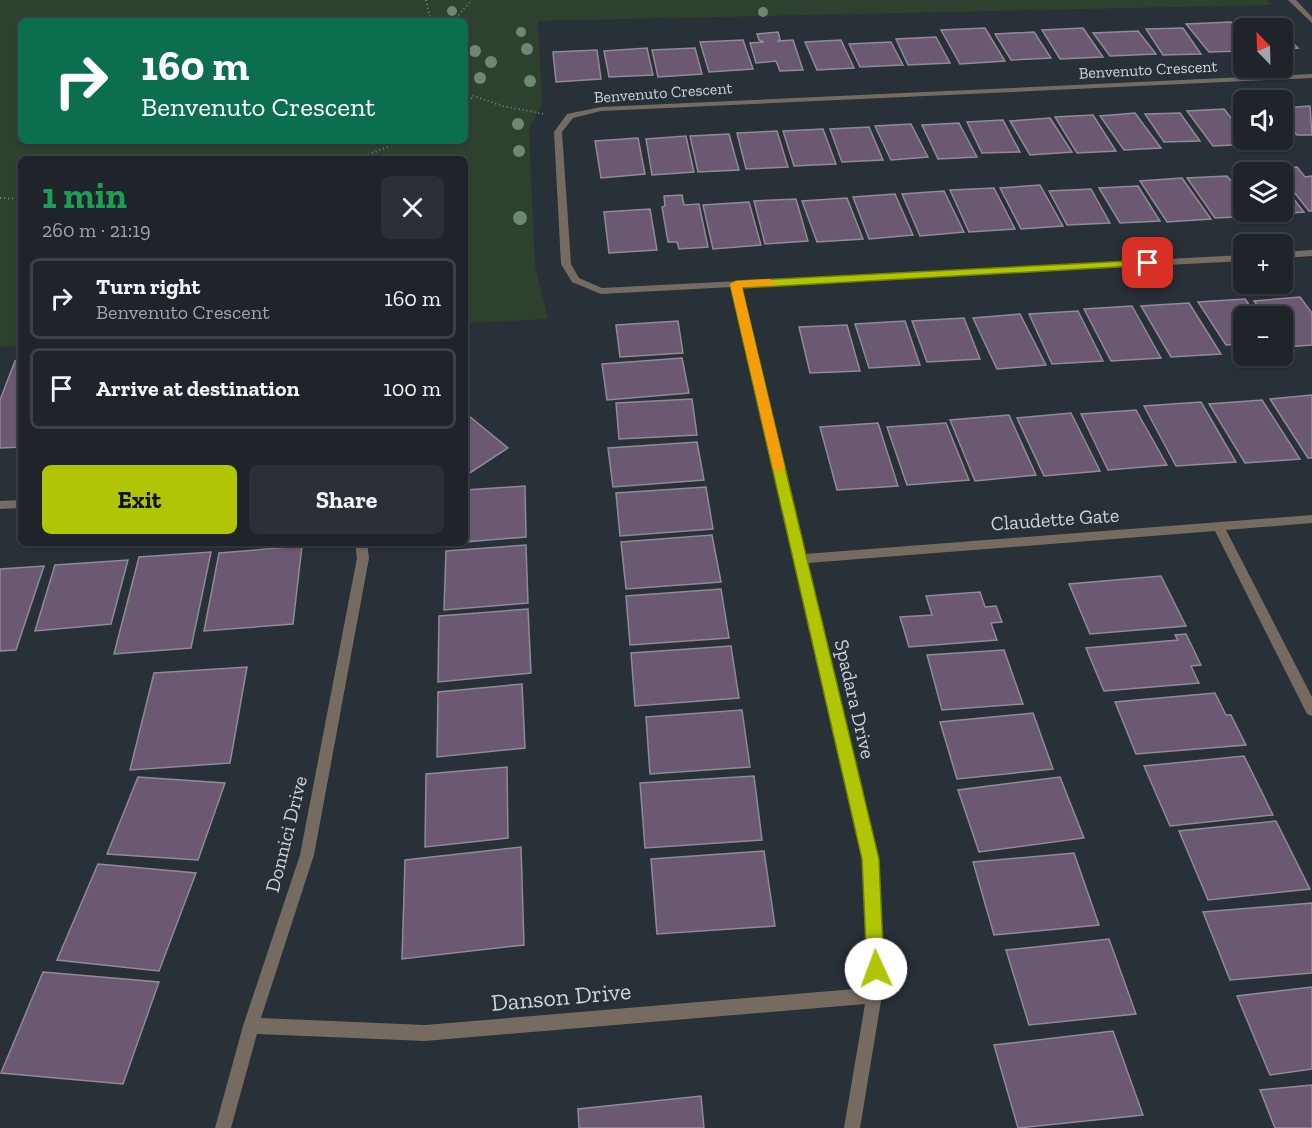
<!DOCTYPE html>
<html lang="en">
<head>
<meta charset="utf-8">
<style>
	body { margin:0; font-family:"Zilla Slab",serif; background:#2b3036; color:#f1f3f6; height:100vh; display:flex; flex-direction:column; font-size:22px; white-space:nowrap }
	* { box-sizing:border-box; margin:0 }
	p { font-size:20px; color:#a1a4a8 }
	.icon { flex:none; width:33px; height:33px; fill:none; stroke:currentColor; stroke-width:2; stroke-linecap:round; stroke-linejoin:round }
	.map { position:relative; flex:1; overflow:hidden }
	.sheet { position:absolute; left:18px; top:156px; width:450px; height:390px; display:flex; flex-direction:column; background:#1e242a; border-radius:9px; box-shadow:0 2px 4px #0004,0 0 0 2px #3c4147 }
	.sheet>* { flex:none }
	.top-card { position:absolute; left:18px; top:18px; width:450px; height:126px; border-radius:9px; box-shadow:0 2px 4px #0004,0 0 0 2px #3c4147; background:#0b6e4f; color:#fff; overflow:hidden }
	.needle { width:39px; rotate:337deg }
	.tools { position:absolute; left:1233px; top:18px; display:grid; gap:12px }
	.tools a { display:grid; place-items:center; width:60px; height:60px; border-radius:9px; background:#1e242a; box-shadow:0 2px 4px #0004,0 0 0 2px #3c4147; font-size:30px }
	.pin { position:absolute; display:grid; place-items:center; width:51px; height:51px; color:#fff; margin:-26px; border-radius:12px; box-shadow:0 3px 9px #0006 }
	.me { position:absolute; width:66px; margin:-33px; rotate:358deg; stroke-linejoin:round; filter:drop-shadow(0 0 4px #0008) }
	.turn { display:flex; align-items:center; gap:21px; height:126px; padding:0 24px; font-size:27px }
	.turn .icon { width:78px; height:78px; stroke-width:2.5 }
	.turn b { display:block; font-size:42px; line-height:51px }
	.round { display:grid; place-items:center; flex:none; width:63px; height:63px; border-radius:9px; background:#2b3036 }
	.headline { display:flex; align-items:center; justify-content:space-between; height:102px; padding:0 24px }
	h1 { font-size:36px; font-weight:800; line-height:45px; color:#1e9e55 }
	.button { display:flex; gap:12px; margin-top:auto; padding:12px 24px }
	.button a { flex:1; height:69px; border-radius:9px; background:#afc505; color:#111; font-size:24px; font-weight:800; line-height:69px; text-align:center }
	.button a+a { background:#2b3036; color:#f1f3f6 }
	ul { padding:0; list-style:none }
	li { display:flex; align-items:center; gap:18px; height:81px; margin:0 12px 9px; padding:0 12px; border:3px solid #3c4147; border-radius:9px }
	li div { flex:1 }
	li b { display:block; font-size:22px }
	li em { font-style:normal }
	.map>svg:first-child { display:block }
</style>
</head>
<body>
<div class="map">
<svg width="1312" height="1128" viewBox="0 0 1312 1128">
	<rect width="100%" height="100%" fill="#283038"/>
	<!-- green -->
	<path fill="#2e412e" fill-rule="evenodd" d="M0,0H1267L1273,5L538,21L542,104L529,129L535,265L548,319L465,323V159H21V346L0,347ZM21,21H465V141H21Z"/>
	<!-- building -->
	<path fill="#6b5974" stroke="#918a95" stroke-width="1.5" d="M1231,22L1244,37V51L1209,52L1186,24Z
		M1274,24L1279,28H1244V31L1239,26Z
		M985,28L1005,61L960,64L941,30Z
		M1083,28L1103,57L1060,59L1042,30Z
		M1183,28L1201,54L1163,55L1146,29Z
		M1138,31L1156,54L1110,56L1093,33Z
		M778,32L780,39L778,41L793,40L803,70L780,71L776,61L756,63L750,43L764,42L759,40L757,34Z
		M1034,32L1051,58L1011,60L995,34Z
		M1282,32L1298,48L1282,49Z
		M936,37L950,63L908,65L896,39Z
		M743,40L753,69L709,72L700,42Z
		M841,40L854,68L817,70L805,42Z
		M891,42L903,65L860,67L849,44Z
		M647,48L653,75L609,77L604,51Z
		M695,48L702,74L658,77L652,50Z
		M597,50L601,79L556,82L553,52Z
		M1310,106L1312,135H1297L1282,119V108Z
		M1224,109L1244,134V140H1248L1251,144L1213,146L1187,111Z
		M1135,113L1161,148L1124,150L1100,116Z
		M1180,113L1200,141L1164,142L1145,114Z
		M1093,115L1116,151L1077,153L1055,117Z
		M1050,118L1072,152L1030,155L1010,121Z
		M1003,120L1020,152L982,153L967,122Z
		M959,123L977,157L938,159L922,125Z
		M911,124L928,157L891,160L875,126Z
		M869,127L883,160L842,162L830,129Z
		M823,129L836,164L794,166L783,131Z
		M777,131L788,167L746,169L737,133Z
		M729,134L739,170L698,172L690,136Z
		M686,136L694,172L652,175L646,139Z
		M638,138L645,174L601,178L595,141Z
		M1297,167L1305,177L1312,176V211H1309L1282,177V172L1276,168Z
		M1227,176L1244,197V212H1254L1258,216L1215,218L1187,178Z
		M1182,178L1211,219L1167,222L1140,181Z
		M1282,184L1304,212L1263,215L1260,212H1282Z
		M1040,185L1063,226L1021,229L1000,188Z
		M1138,186L1160,221L1120,223L1099,188Z
		M994,188L1015,229L969,232L950,190Z
		M1091,189L1110,223L1067,225L1049,191Z
		M944,191L964,232L920,236L902,194Z
		M895,194L913,235L869,239L853,197Z
		M682,195L684,205L699,204L708,247L679,249L677,242H668L662,207L665,206L664,196Z
		M847,198L863,239L817,242L802,201Z
		M796,199L808,241L765,244L754,201Z
		M749,202L761,245L713,249L703,205Z
		M650,209L657,250L609,253L604,212Z
		M1300,297L1312,313V345L1286,347L1282,341V316H1265L1254,301Z
		M1245,299L1257,316H1244V344L1226,345L1198,302Z
		M1189,303L1221,354L1171,357L1141,306Z
		M1132,306L1161,358L1111,361L1084,309Z
		M1078,311L1103,361L1052,364L1029,314Z
		M1020,314L1046,365L997,369L973,318Z
		M964,318L980,359L927,362L912,321Z
		M678,321L683,353L620,357L616,325Z
		M905,321L920,365L869,368L855,324Z
		M847,325L860,371L810,373L799,327Z
		M682,358L689,393L607,400L602,364Z
		M15,361H21V447L0,448V400Z
		M1312,395V458H1308L1270,399Z
		M692,399L697,435L619,439L616,403Z
		M1262,400L1300,459L1245,463L1209,404Z
		M1201,402L1236,462L1176,466L1144,406Z
		M1136,410L1167,465L1108,470L1081,414Z
		M1071,413L1100,471L1044,476L1017,418Z
		M1009,415L1036,475L975,481L950,420Z
		M469,416L508,448L465,476V419Z
		M878,423L898,486L837,490L820,427Z
		M946,423L969,480L907,485L887,427Z
		M697,442L704,480L613,487L608,448Z
		M525,486L526,537L465,542V490Z
		M706,487L713,529L620,536L616,493Z
		M712,535L721,582L626,589L621,542Z
		M526,545L528,603L444,610L446,551Z
		M302,546L293,624L204,631L219,553Z
		M211,552L191,648L114,654L139,557Z
		M128,560L111,624L35,631L55,565Z
		M44,566L16,650L0,651V569Z
		M1161,576L1186,626L1090,634L1069,584Z
		M721,589L729,638L630,645L626,596Z
		M980,592L985,607L996,606L1002,622L991,623L997,640L909,647L900,617L932,615L926,596Z
		M528,609L531,673L438,682L439,616Z
		M1186,634L1201,665L1191,666L1199,683L1104,691L1086,648L1178,640L1175,635Z
		M731,646L739,698L635,706L631,653Z
		M1004,650L1023,704L942,710L927,655Z
		M247,667L230,763L130,770L154,673Z
		M522,684L525,748L437,757L438,692Z
		M1215,693L1226,715H1231L1246,745L1136,754L1115,702Z
		M742,710L750,767L650,774L646,717Z
		M1033,713L1053,769L957,779L940,722Z
		M1244,756L1273,815L1170,826L1144,766Z
		M507,767L508,838L425,847L426,774Z
		M754,776L762,840L645,848L640,783Z
		M138,777L225,783L198,860L107,854Z
		M1060,777L1084,838L979,852L958,790Z
		M1276,821L1310,889L1208,900L1179,831Z
		M521,847L524,945L402,959L405,860Z
		M764,851L775,926L657,934L651,859Z
		M1074,853L1099,925L994,935L973,862Z
		M98,864L196,873L159,971L57,960Z
		M1312,903V973L1230,980L1203,912Z
		M1109,939L1136,1014L1029,1025L1006,950Z
		M43,972L159,982L123,1084L1,1073Z
		M1312,987V1069L1270,1075L1237,996Z
		M1113,1031L1143,1115L1018,1128L994,1045Z
		M1312,1085V1128H1275L1260,1090Z
		M701,1096L704,1128H579L578,1109Z"/>
	<g fill="none" stroke-linecap="round" stroke-linejoin="round">
		<!-- path -->
		<path stroke="#7b8288" stroke-width="2" stroke-dasharray="1 3" stroke-linecap="butt" d="M426,0L431,21
			M453,21L472,0
			M465,93L503,106L545,114
			M465,104L473,97
			M357,159L403,141
			M0,198L21,199"/>
		<!-- minor -->
		<path fill="#766b60" fill-rule="evenodd" d="M1288,0H1296L1312,17V23Z
			M1312,74V78L601,111L573,118L562,132L571,264L579,278L602,288L1244,255V261L741,287L805,554L1312,515V523L1226,530L1312,697V716L1307,714L1215,531L808,563L878,859L884,969L882,995L860,1128H844L865,1004L425,1041L257,1034L231,1128H215L243,1026L300,855L357,558L355,543H367L369,558L314,855L261,1018L425,1025L867,988L868,969L864,859L732,287L601,294L572,282L561,264L554,132L567,114L601,107Z
			M1312,250V256L1282,258V252Z
			M21,500V508L0,509V501Z"/>
	</g>
	<!-- trees -->
	<g fill="#6d8973">
		<circle cx="452" cy="11" r="5"/>
		<circle cx="763" cy="12" r="5"/>
		<circle cx="521" cy="32" r="5"/>
		<circle cx="527" cy="49" r="6"/>
		<circle cx="475" cy="51" r="6"/>
		<circle cx="491" cy="62" r="6"/>
		<circle cx="480" cy="78" r="6"/>
		<circle cx="530" cy="81" r="6"/>
		<circle cx="518" cy="124" r="6"/>
		<circle cx="519" cy="151" r="6"/>
		<circle cx="520" cy="218" r="7"/>
	</g>
	<!-- route -->
	<path fill="#afc505" stroke="#728003" stroke-width="1.5" d="M1148,260L1153,263L1152,265L742,288L879,859L884,969L882,975L876,978L869,975L867,969L862,859L730,284L736,281Z"/>
	<!-- slow -->
	<path fill="#f59e0b" d="M770,279L775,282L774,285L742,287L785,468L779,473L773,468L730,284L736,281Z"/>
	<g text-anchor="middle" stroke-width="4.5" stroke-linejoin="round" paint-order="stroke">
		<!-- far-street labels -->
		<g font-size="16" fill="#ced3d8" stroke="#283038">
			<text transform="translate(1148 69) rotate(-3)" y="6">Benvenuto Crescent</text>
			<text transform="translate(663 92) rotate(-4)" y="6">Benvenuto Crescent</text>
		</g>
		<!-- street labels -->
		<g font-size="20" fill="#ced3d8" stroke="#283038">
			<text transform="translate(1055 519) rotate(-4)" y="7">Claudette Gate</text>
			<text transform="translate(855 699) rotate(77)" y="7">Spadara Drive</text>
			<text transform="translate(286 834) rotate(-76)" y="7">Donnici Drive</text>
		</g>
		<!-- near-street labels -->
		<g font-size="24" fill="#ced3d8" stroke="#283038">
			<text transform="translate(561 997) rotate(-5)" y="8">Danson Drive</text>
		</g>
	</g>
</svg>
<div class="tools">
<a><svg class="needle" viewBox="-14 -14 28 28"><path d="M0-13l5 13h-10z" fill="#e53935"/><path d="M0 13l5-13h-10z" fill="#a1a4a8"/></svg></a>
<a><svg class="icon" aria-label="sound" viewBox="0 0 24 24"><path d="M4 9h4l5-4v14l-5-4H4zM17 9q2 3 0 6"/></svg></a>
<a><svg class="icon" aria-label="layers" viewBox="0 0 24 24"><path d="M12 4l9 5-9 5-9-5zM3 14l9 5 9-5"/></svg></a>
<a>+</a>
<a>−</a>
</div>
<div class="pin" style="left:1148px;top:263px;background:#d93025"><svg class="icon" aria-label="arrive" viewBox="0 0 24 24"><path d="M6 21V4h12l-3 4 3 4H6"/></svg></div>
<svg class="me" style="left:876px;top:969px" viewBox="-20 -20 40 40"><circle r="19" fill="#fff"/><path d="M0-13L10 11 0 6-10 11z" fill="#afc505"/></svg>
<div class="top-card">
<div class="turn"><svg class="icon" aria-label="right" viewBox="0 0 24 24"><path d="M7 20v-9h11M14 6l5 5-5 5"/></svg><div><b>160 m</b>Benvenuto Crescent</div></div>
</div>
<section class="sheet">
<div class="headline"><div><h1>1 min</h1><p>260 m · 21:19</p></div><a class="round"><svg class="icon" aria-label="close" viewBox="0 0 24 24"><path d="M6 6l12 12M18 6L6 18"/></svg></a></div>
<ul>
<li><svg class="icon" aria-label="right" viewBox="0 0 24 24"><path d="M7 20v-9h11M14 6l5 5-5 5"/></svg><div><b>Turn right</b><p>Benvenuto Crescent</p></div><em>160 m</em></li>
<li><svg class="icon" aria-label="arrive" viewBox="0 0 24 24"><path d="M6 21V4h12l-3 4 3 4H6"/></svg><div><b>Arrive at destination</b></div><em>100 m</em></li>
</ul>
<div class="button"><a>Exit</a><a>Share</a></div>
</section>
</div>
</body>
</html>
